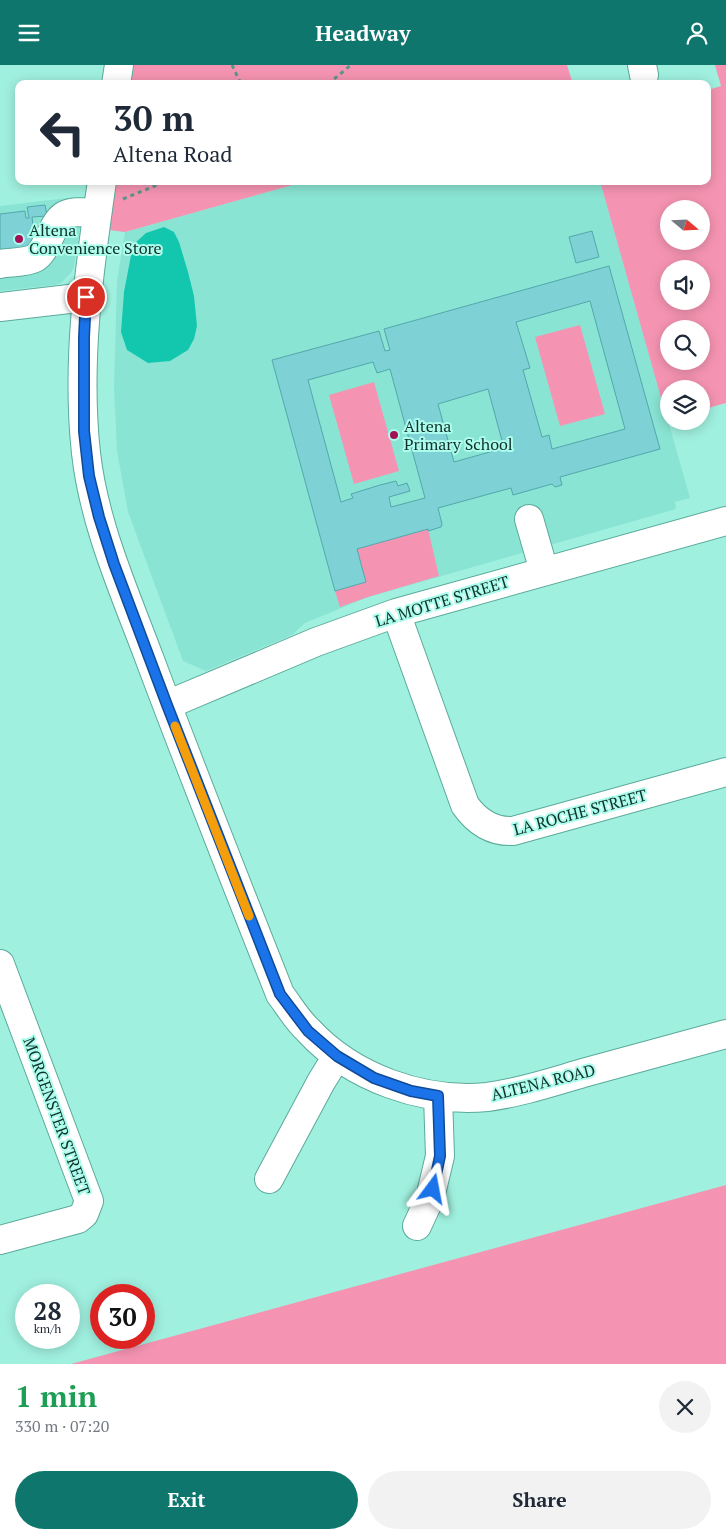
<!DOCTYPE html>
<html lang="en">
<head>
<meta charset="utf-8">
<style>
	body { margin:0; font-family:"PT Serif",serif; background:#f2f2f3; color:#1f2937; height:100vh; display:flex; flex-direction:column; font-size:19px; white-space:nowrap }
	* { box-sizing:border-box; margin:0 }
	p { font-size:16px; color:#747a83 }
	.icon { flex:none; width:28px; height:28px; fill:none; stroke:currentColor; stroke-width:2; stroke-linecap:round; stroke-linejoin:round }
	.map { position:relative; height:1299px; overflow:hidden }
	.sheet { display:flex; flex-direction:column; background:#fff; flex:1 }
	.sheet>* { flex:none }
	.top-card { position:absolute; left:15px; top:15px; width:696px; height:105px; border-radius:10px; box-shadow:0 2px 12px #0003; background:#fff; color:#1f2937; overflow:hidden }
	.needle { width:32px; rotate:109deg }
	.buttons { position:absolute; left:660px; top:135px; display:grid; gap:10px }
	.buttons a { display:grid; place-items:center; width:50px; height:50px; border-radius:50%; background:#fff; box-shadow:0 2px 12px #0003; font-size:25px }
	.speed { position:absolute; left:15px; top:1219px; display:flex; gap:10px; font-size:25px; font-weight:700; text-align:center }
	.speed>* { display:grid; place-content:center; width:65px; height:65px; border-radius:50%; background:#fff; box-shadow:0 2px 12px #0003; line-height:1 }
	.speed small { font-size:12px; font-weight:400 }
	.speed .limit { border:8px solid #d22; background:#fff; color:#111 }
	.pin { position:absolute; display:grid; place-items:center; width:42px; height:42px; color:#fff; margin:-21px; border:2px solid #fff; border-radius:50%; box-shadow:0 1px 5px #0007 }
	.me { position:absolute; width:55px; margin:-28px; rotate:13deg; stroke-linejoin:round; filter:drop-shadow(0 0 4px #0008) }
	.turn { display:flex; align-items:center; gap:18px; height:105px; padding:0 15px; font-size:22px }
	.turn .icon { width:65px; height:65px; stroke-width:2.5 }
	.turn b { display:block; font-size:35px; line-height:42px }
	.round { display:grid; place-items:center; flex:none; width:52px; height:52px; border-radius:26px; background:#f2f2f3 }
	.overview { display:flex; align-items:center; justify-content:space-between; height:85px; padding:0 15px }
	h1 { font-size:30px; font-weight:700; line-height:38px; color:#1e9e55 }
	.cta { display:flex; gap:10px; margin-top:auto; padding:10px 15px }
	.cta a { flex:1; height:58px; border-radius:30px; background:#0f766e; color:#fff; font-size:20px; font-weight:700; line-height:58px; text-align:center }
	.cta a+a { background:#f2f2f3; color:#1f2937 }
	header { display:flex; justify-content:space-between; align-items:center; height:65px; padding:0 15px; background:#0f766e; color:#fff; font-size:22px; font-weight:700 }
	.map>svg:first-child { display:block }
</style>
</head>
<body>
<header><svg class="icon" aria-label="menu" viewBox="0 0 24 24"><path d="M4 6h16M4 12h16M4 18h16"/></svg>Headway<svg class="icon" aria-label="person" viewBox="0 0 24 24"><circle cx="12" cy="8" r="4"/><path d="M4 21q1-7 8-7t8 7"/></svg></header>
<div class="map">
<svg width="726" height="1299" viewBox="0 0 726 1299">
	<rect width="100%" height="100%" fill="#a0f0df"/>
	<!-- built -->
	<path fill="#8ae4d3" d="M307,116H600L690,433L675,437L676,444L368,532L305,558L292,570L206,606L183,596L128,447L117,386L114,323L117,216L125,167Z
		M67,133L84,136L74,202L71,208L61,218L54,220L0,226V141Z"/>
	<!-- green -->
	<path fill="#f594b2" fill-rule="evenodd" d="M134,0H567L573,19H131Z
		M715,0H726V338L701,345V324H669V354H667L600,116H708V25L721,21ZM669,144H701V176H669ZM669,204H701V236H669ZM669,264H701V296H669Z
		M116,116H307L125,167L109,165Z
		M580,260L605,349L560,361L535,272Z
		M374,317L399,406L354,419L329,330Z
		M428,464L439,511L368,532L340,542L335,526L366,517L357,484Z
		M726,1120V1299H71Z"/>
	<!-- water -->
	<path fill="#13c7af" d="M164,162L174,167L179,177L188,207L194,231L197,261L194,274L188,285L170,296L148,298L127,285L121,267L124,227L133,180L146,168Z"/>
	<!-- building -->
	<path fill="#7ed2d6" stroke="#53a7ac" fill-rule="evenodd" d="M45,140L47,151L32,152L35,178L29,185L0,188V149L25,146L26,153H29L27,142Z
		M592,166L599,192L576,198L569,172Z
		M609,201L660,384L560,412L562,420L555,422L552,419L513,430L511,423L438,443L442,459L441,462L428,466V464L357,484L366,517L335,526L272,295L379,266L385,286L390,285L384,264ZM590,236L625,364L552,384L549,370L542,372L523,305L530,303L516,257ZM373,297L377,308L390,304L425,433L391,442L389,432L410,426L407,418L398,421L396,416L380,420L351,429L353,433L341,437L308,315ZM488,324L504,383L454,397L438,339Z"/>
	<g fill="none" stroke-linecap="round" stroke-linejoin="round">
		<!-- minor casing -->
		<g stroke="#5baa9b" stroke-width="30">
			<path id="minor" d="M642,0L644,10
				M116,19L119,0
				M102,116C89,206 76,297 86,388C94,460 125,528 150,595C192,707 236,818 280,929C289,941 297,955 308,965C352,1013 423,1038 487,1032C519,1028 552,1017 583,1008C631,995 678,982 726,969
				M0,199C10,197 26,198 35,193C41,189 44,183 47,177C62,145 63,147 97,147
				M0,242L86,232
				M529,454L544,506
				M396,548L465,740C477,757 492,767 513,766L726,707
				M167,640L316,577L396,548L726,456
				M0,899L89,1136L84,1149L78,1154L0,1175
				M269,1114L321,1017L337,991
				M417,1161L430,1133L440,1091L438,1031"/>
		</g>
		<!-- path -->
		<path stroke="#5b9589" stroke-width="3" stroke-dasharray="4 4" stroke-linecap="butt" d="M232,0L241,19
			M328,19L351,0
			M123,134L167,116"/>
		<!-- minor -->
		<use href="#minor" stroke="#fff" stroke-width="28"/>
	</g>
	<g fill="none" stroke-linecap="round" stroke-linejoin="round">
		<!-- route casing -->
		<g stroke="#114b97" stroke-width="12">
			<path id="route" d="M86,232L84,272V366L89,411L99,452L114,499L167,640L280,929L308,966L337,991L374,1013L411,1026L438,1031L440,1091L433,1124"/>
		</g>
		<!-- route -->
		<use href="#route" stroke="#1a73e8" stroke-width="9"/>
		<!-- slow -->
		<path stroke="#f59e0b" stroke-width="9" d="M175,661L249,851"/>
	</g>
	<!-- markers -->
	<g fill="#a21156" stroke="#adfded" stroke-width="2">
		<circle cx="19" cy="174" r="5"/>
		<circle cx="394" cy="370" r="5"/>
	</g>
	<g text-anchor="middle" stroke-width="4" stroke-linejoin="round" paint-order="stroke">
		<!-- poi labels -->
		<g font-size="16" fill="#0f312b" stroke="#adfded" text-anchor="start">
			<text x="29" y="171">Altena<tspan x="29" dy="18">Convenience Store</tspan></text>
			<text x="404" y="367">Altena<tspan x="404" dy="18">Primary School</tspan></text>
		</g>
		<!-- street labels -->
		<g font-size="16" fill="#0f312b" stroke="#adfded">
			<text transform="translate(442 536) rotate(-17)" y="6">LA MOTTE STREET</text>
			<text transform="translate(580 747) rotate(-15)" y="6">LA ROCHE STREET</text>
			<text transform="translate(543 1017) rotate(-14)" y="6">ALTENA ROAD</text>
			<text transform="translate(57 1051) rotate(70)" y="6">MORGENSTER STREET</text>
		</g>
	</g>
</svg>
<div class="buttons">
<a><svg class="needle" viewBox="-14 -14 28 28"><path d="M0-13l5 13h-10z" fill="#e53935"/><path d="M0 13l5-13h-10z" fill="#747a83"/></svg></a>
<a><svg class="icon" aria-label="sound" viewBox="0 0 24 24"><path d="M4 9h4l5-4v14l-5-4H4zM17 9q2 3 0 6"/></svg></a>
<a><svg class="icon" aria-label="search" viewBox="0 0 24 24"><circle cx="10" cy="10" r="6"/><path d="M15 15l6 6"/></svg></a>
<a><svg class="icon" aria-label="layers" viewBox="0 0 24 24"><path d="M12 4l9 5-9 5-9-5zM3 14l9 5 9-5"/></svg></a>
</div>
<div class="speed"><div>28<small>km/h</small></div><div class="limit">30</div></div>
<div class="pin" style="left:86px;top:232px;background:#d93025"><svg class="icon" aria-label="arrive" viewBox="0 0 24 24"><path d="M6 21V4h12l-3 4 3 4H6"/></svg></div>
<svg class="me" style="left:433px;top:1124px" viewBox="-20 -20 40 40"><path d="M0-17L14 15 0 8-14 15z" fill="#1a73e8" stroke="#fff" stroke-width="4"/></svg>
<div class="top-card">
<div class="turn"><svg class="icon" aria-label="left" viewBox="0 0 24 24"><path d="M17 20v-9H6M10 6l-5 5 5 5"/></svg><div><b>30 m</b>Altena Road</div></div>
</div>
</div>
<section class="sheet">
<div class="overview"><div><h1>1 min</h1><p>330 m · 07:20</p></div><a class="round"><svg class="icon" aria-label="close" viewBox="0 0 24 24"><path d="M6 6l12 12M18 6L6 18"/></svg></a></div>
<div class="cta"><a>Exit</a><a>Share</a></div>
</section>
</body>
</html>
